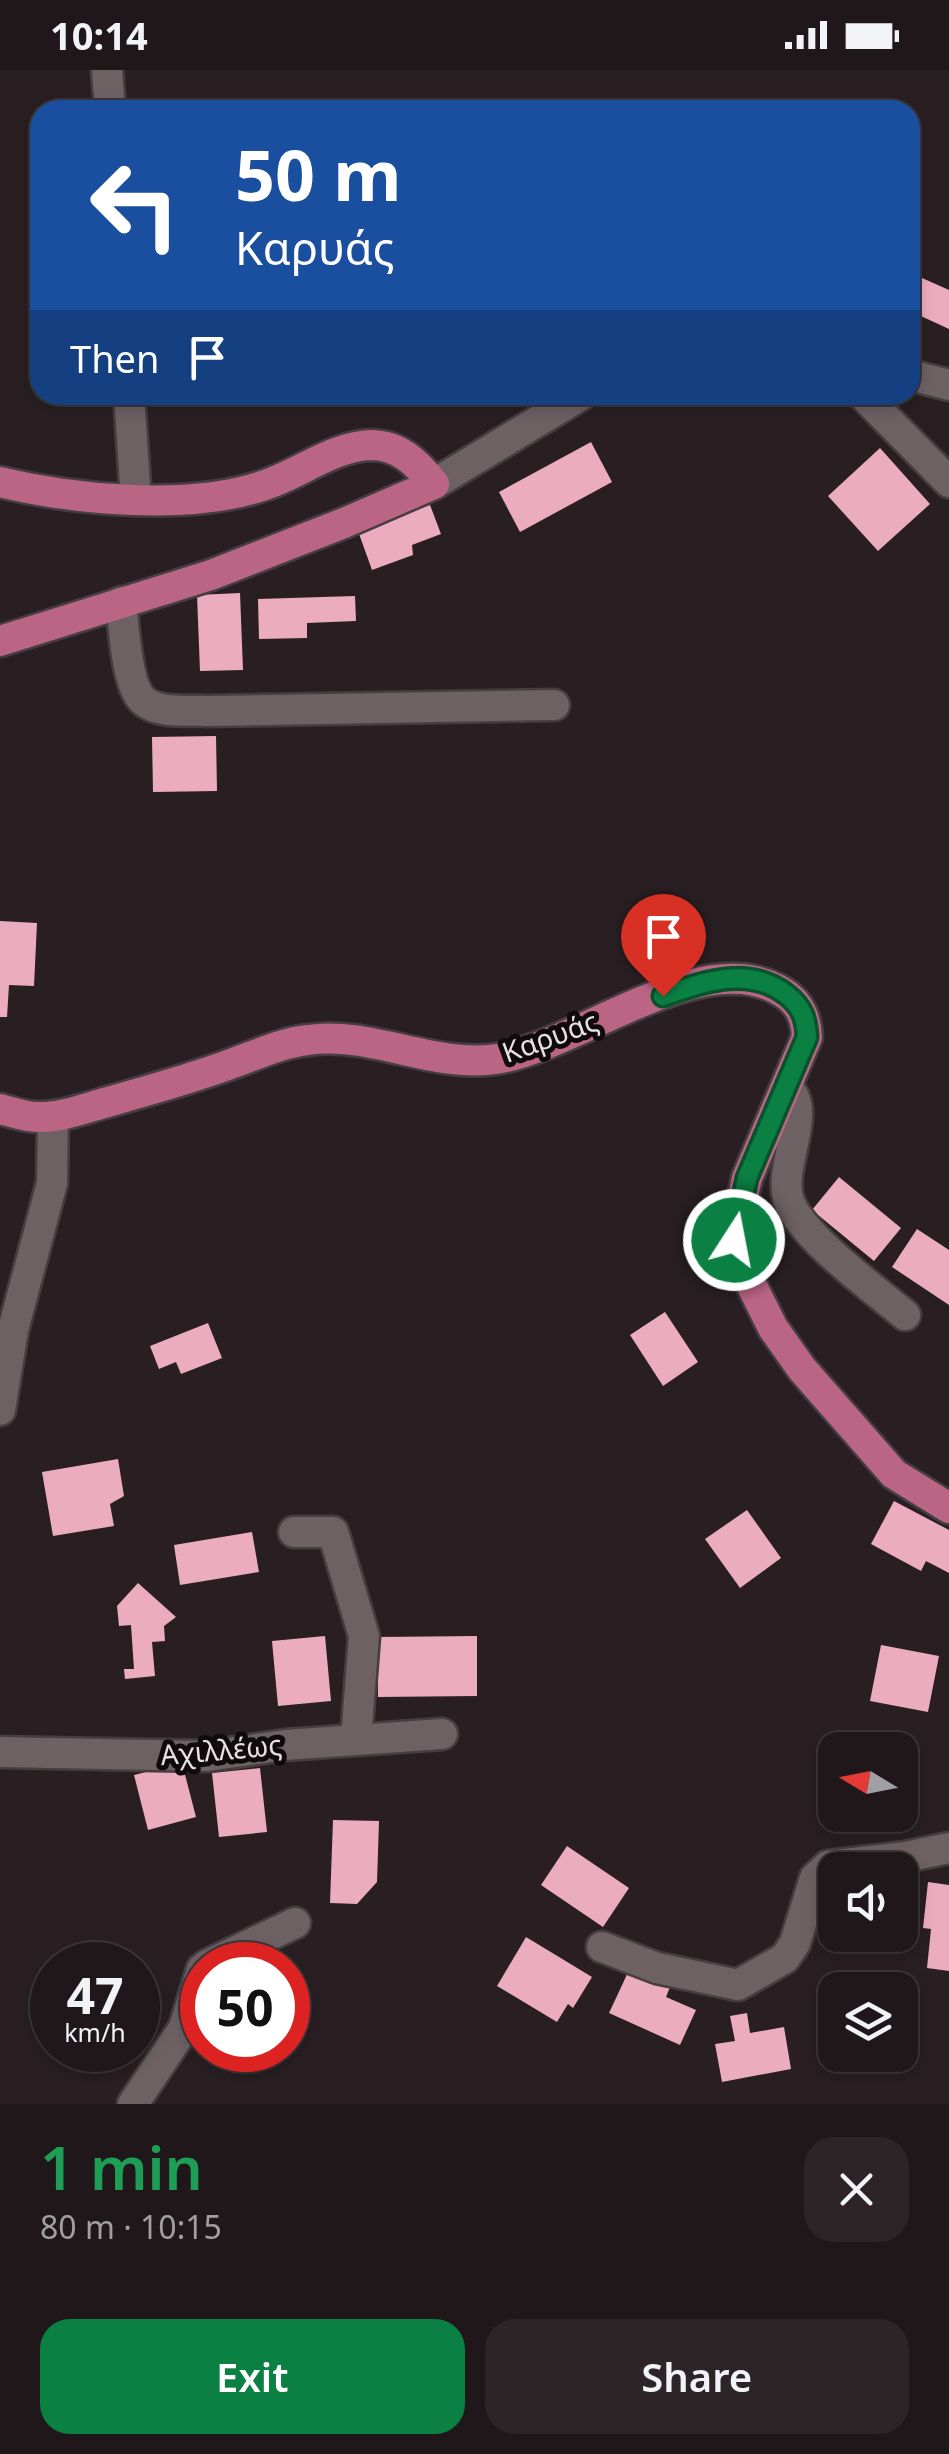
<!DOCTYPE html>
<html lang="en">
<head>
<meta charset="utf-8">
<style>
	body { margin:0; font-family:"Noto Sans",sans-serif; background:#2c2427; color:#f1f3f6; height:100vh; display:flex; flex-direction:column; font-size:38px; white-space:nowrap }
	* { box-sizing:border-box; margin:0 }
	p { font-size:32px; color:#a19fa2 }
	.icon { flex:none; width:55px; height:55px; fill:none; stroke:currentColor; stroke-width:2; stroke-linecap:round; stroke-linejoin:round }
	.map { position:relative; height:2034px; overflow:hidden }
	.side { display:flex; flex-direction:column; background:#1f171a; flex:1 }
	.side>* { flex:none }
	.top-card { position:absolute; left:30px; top:30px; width:890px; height:305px; border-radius:30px; box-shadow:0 5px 15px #0003,0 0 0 2px #3c3639; background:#1a4fa0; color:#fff; overflow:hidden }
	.needle { width:65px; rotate:280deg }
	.controls { position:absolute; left:818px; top:1662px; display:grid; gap:20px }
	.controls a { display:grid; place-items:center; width:100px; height:100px; border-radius:20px; background:#1f171a; box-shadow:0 5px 15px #0003,0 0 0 2px #3c3639; font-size:50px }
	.speed { position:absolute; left:30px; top:1872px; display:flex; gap:20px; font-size:50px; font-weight:700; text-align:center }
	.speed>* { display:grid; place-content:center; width:130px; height:130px; border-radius:50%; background:#1f171a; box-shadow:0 5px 15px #0003,0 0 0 2px #3c3639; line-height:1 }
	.speed small { font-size:25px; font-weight:400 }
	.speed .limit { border:15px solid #d22; background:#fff; color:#111 }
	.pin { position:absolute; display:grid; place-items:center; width:85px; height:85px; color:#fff; margin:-102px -42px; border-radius:50% 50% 50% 0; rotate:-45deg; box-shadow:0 0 10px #0007 }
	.pin .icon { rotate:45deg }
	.me { position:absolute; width:110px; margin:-55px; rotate:11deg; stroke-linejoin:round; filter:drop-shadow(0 0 8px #0008) }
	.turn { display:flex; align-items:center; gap:35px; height:210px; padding:0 40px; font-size:45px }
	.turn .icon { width:130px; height:130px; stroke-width:2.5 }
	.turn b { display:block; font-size:70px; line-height:85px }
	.then { display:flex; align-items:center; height:95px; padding:0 40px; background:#0003; gap:20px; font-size:38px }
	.round { display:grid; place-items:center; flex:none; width:105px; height:105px; border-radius:30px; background:#2c2427 }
	.overview { display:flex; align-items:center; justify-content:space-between; height:170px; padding:0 40px }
	h1 { font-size:60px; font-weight:600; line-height:75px; color:#1e9e55 }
	.button { display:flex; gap:20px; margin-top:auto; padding:20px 40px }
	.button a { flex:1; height:115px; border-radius:30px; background:#0b8043; color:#fff; font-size:40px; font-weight:600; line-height:115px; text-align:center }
	.button a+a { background:#2c2427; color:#f1f3f6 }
	.status { display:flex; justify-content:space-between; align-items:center; height:70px; padding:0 50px; background:#1f171a; direction:ltr }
	.status svg { height:28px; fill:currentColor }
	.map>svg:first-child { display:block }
</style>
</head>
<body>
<div class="status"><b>10:14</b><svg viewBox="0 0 49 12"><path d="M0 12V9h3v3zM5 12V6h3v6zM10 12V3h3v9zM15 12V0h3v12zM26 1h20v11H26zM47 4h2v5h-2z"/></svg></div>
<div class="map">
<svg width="949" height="2034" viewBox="0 0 949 2034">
	<rect width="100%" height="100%" fill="#291f22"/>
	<!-- building -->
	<path fill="#ecacbf" d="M913,204L949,220V259L910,241Z
		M591,372L612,412L520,462L499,422Z
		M880,378L930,434L878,481L828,426Z
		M430,435L441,464L412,475L413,485L372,500L358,461Z
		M240,523L243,600L200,601L197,525Z
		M355,526L356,551L307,553V568L259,569L258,529Z
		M216,666L217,721L153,722L152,667Z
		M0,851L37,853L34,916L9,915L7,947H0Z
		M839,1107L901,1158L874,1191L812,1140Z
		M917,1159L949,1180V1235L892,1197Z
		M665,1242L698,1292L663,1316L630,1265Z
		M208,1253L222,1288L181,1304L176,1292L159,1299L150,1276Z
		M118,1389L124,1426L110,1434L114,1456L53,1466L42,1402Z
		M894,1431L949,1460V1503L926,1491L921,1501L871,1474Z
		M747,1440L781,1488L740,1518L705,1469Z
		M252,1462L259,1502L180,1515L174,1475Z
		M138,1513L176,1547L164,1556L165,1571L152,1572L155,1606L125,1609L124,1599H134L131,1555L119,1556L117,1536Z
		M325,1566L331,1631L278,1636L272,1571Z
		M477,1566V1626L378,1627V1567Z
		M881,1575L939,1586L928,1642L870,1631Z
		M182,1693L196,1747L148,1760L134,1705Z
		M260,1698L267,1762L219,1767L212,1703Z
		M333,1750L379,1751L377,1812L357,1834L330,1833Z
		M567,1776L629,1818L603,1857L541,1815Z
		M928,1812L949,1815V1901L927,1898L931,1859L923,1858Z
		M841,1865H890L888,1884L840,1880Z
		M526,1867L592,1907L573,1938L568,1934L557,1952L497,1916Z
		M630,1898L670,1917L666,1927L696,1940L680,1975L609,1943Z
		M747,1943L750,1963L784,1957L791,1999L722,2012L715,1974L735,1971L730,1946Z"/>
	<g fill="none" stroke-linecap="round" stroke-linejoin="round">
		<!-- minor casing -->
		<g stroke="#453d40" stroke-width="35">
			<path id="minor" d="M107,0L110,40
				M910,305L949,315
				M129,325L136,430
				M863,325L949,412
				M434,414L581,325
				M121,532C124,555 126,619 145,632C161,644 190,640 208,641L554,635
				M787,1018C814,1041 777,1098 789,1131C802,1167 874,1219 905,1245
				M0,1340L13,1260L52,1113L53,1046
				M294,1462H333L364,1566L356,1669
				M0,1682L207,1686L285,1675L442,1664
				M602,1877L657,1898L738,1915L785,1888L795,1873L815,1808L828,1796L905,1787L949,1778
				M207,1895L295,1853
				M133,2034L184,1958L202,1899"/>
		</g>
		<!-- major casing -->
		<g stroke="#453d40" stroke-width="35">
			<path id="major" d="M0,412C75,430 191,441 265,415C299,404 334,376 371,375C399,375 417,393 434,414L344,453L211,505L0,571
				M0,1039C12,1042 25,1047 37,1047C59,1048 83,1039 104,1033C146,1021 187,1010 228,995C254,986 280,973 308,970C372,961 432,998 496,989C576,977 698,877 777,919C797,929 806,944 807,967L747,1108L735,1162V1182L773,1258L802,1299L894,1404L949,1438"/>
		</g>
		<!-- minor -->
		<use href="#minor" stroke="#6d6164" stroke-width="30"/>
		<!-- major -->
		<use href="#major" stroke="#bb6584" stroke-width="30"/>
	</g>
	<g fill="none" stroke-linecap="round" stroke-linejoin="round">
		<!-- route casing -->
		<g stroke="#07532c" stroke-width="25">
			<path id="route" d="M663,926C704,912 749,895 787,925C802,937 806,948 807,967L747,1108L734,1170"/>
		</g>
		<!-- route -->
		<use href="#route" stroke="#0b8043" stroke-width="18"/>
	</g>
	<g text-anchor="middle" stroke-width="10" stroke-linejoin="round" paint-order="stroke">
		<!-- street labels -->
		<g font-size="28" fill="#e8e1e3" stroke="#0f0b0c">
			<text transform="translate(550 967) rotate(-20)" y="10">Καρυάς</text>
			<text transform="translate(221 1680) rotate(-5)" y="10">Αχιλλέως</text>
		</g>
	</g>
</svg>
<div class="controls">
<a><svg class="needle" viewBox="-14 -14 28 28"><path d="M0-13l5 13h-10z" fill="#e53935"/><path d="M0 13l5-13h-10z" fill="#a19fa2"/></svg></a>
<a><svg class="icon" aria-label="sound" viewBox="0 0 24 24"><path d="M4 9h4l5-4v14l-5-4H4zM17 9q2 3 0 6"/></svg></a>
<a><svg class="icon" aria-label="layers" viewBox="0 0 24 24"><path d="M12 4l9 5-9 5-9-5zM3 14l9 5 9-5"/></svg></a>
</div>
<div class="speed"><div>47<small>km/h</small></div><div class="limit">50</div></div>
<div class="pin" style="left:663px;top:926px;background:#d93025"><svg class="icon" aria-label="arrive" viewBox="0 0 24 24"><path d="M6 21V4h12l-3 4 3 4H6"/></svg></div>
<svg class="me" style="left:734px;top:1170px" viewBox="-20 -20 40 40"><circle r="17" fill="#0b8043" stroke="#fff" stroke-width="3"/><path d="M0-11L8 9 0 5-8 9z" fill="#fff"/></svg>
<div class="top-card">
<div class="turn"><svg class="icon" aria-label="left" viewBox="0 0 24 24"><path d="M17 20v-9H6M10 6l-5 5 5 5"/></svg><div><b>50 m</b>Καρυάς</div></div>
<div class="then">Then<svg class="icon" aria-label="arrive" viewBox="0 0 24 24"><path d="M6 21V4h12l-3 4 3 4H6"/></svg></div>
</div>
</div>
<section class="side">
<div class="overview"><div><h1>1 min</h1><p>80 m · 10:15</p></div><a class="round"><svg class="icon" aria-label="close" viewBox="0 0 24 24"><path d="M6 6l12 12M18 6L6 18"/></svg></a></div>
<div class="button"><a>Exit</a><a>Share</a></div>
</section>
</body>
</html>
